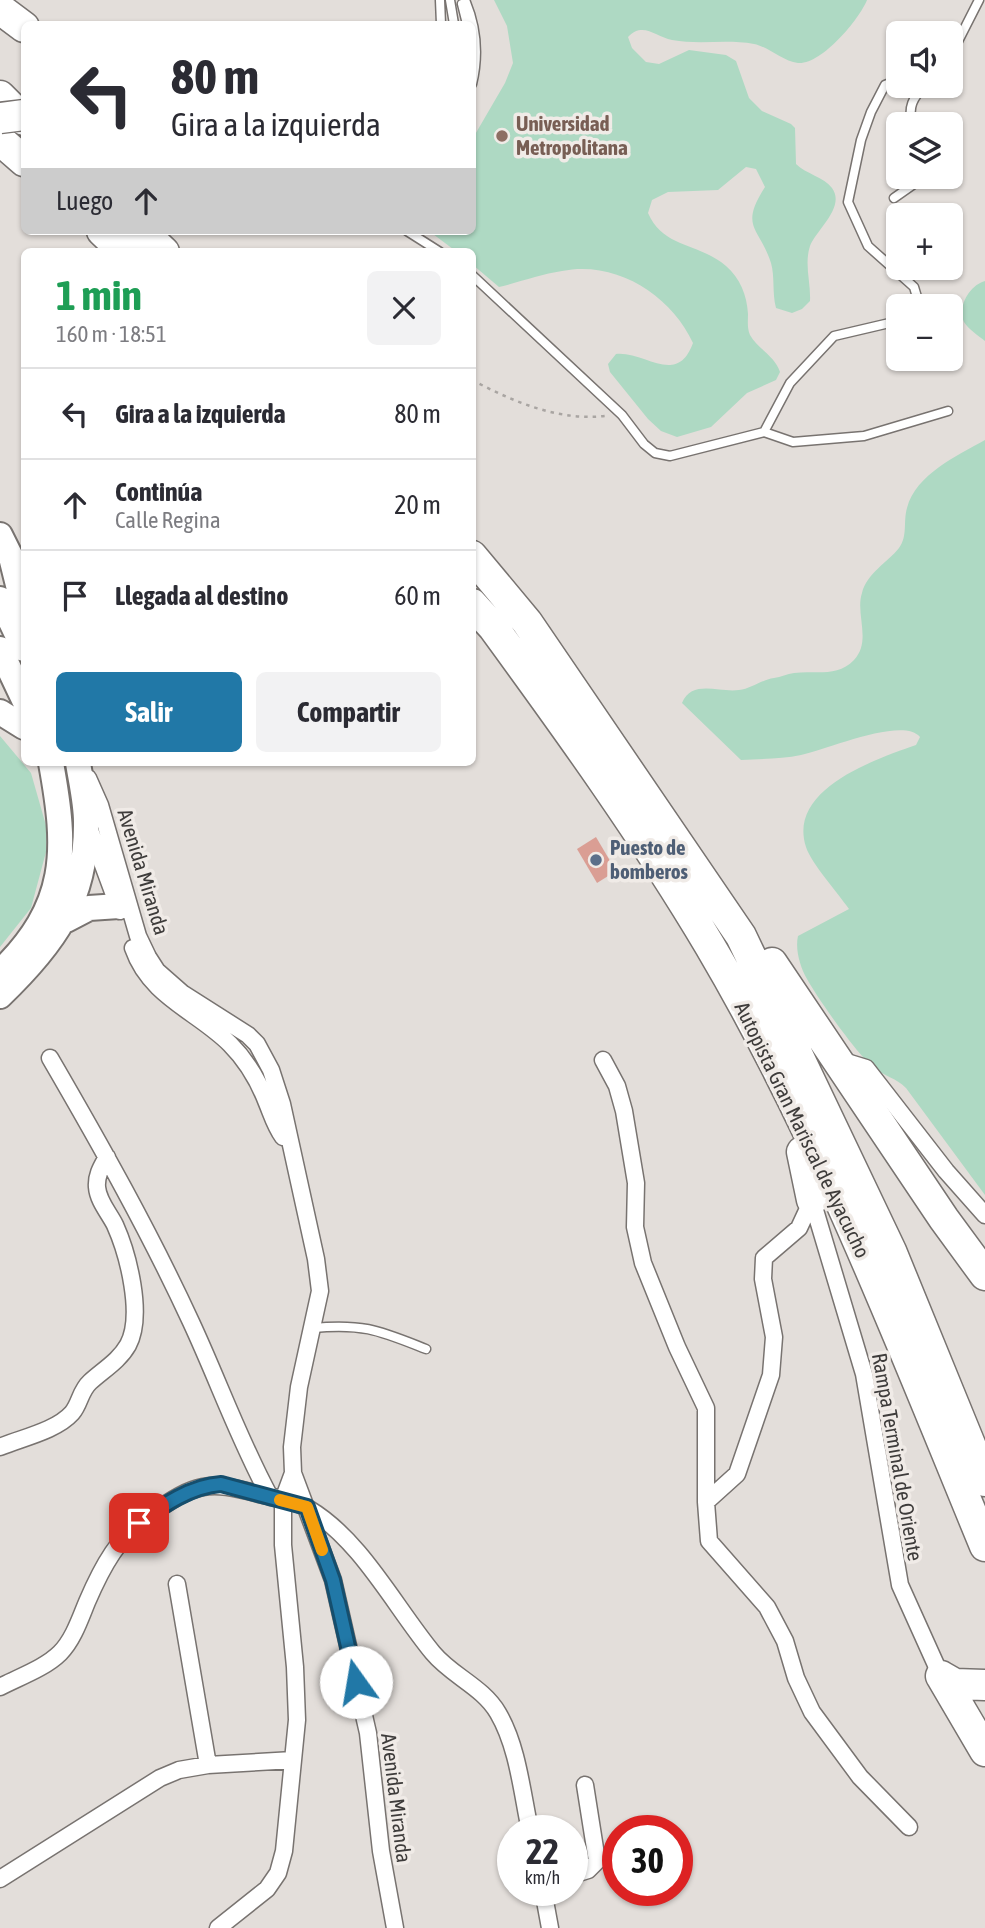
<!DOCTYPE html>
<html lang="es">
<head>
<meta charset="utf-8">
<style>
	body { margin:0; font-family:"Asap Condensed",sans-serif; background:#f2f2f3; color:#2b2b33; height:100vh; display:flex; flex-direction:column; font-size:26px; white-space:nowrap }
	* { box-sizing:border-box; margin:0 }
	p { font-size:23px; color:#7c7c81 }
	.icon { flex:none; width:38px; height:38px; fill:none; stroke:currentColor; stroke-width:2; stroke-linecap:round; stroke-linejoin:round }
	.map { position:relative; flex:1; overflow:hidden }
	.sheet { position:absolute; left:21px; top:248px; width:455px; height:518px; display:flex; flex-direction:column; background:#fff; border-radius:10px; box-shadow:0 2px 5px #0004 }
	.sheet>* { flex:none }
	.guide { position:absolute; left:21px; top:21px; width:455px; height:214px; border-radius:10px; box-shadow:0 2px 5px #0004; background:#fff; color:#2b2b33; overflow:hidden }
	.buttons { position:absolute; left:886px; top:21px; display:grid; gap:14px }
	.buttons a { display:grid; place-items:center; width:77px; height:77px; border-radius:10px; background:#fff; box-shadow:0 2px 5px #0004; font-size:35px }
	.speed { position:absolute; left:497px; top:1815px; display:flex; gap:14px; font-size:35px; font-weight:700; text-align:center }
	.speed>* { display:grid; place-content:center; width:91px; height:91px; border-radius:50%; background:#fff; box-shadow:0 2px 5px #0004; line-height:1 }
	.speed small { font-size:18px; font-weight:400 }
	.speed .limit { border:10px solid #d22; background:#fff; color:#111 }
	.pin { position:absolute; display:grid; place-items:center; width:60px; height:60px; color:#fff; margin:-30px; border-radius:14px; box-shadow:0 4px 10px #0006 }
	.me { position:absolute; width:77px; margin:-38px; rotate:347deg; stroke-linejoin:round; filter:drop-shadow(0 0 5px #0008) }
	.turn { display:flex; align-items:center; gap:24px; height:147px; padding:0 35px; font-size:32px }
	.turn .icon { width:91px; height:91px; stroke-width:2.5 }
	.turn b { display:block; font-size:49px; line-height:60px }
	.then { display:flex; align-items:center; height:66px; padding:0 35px; background:#0003; gap:14px; font-size:26px }
	.round { display:grid; place-items:center; flex:none; width:74px; height:74px; border-radius:10px; background:#f2f2f3 }
	.headline { display:flex; align-items:center; justify-content:space-between; height:119px; padding:0 35px }
	h1 { font-size:42px; font-weight:700; line-height:52px; color:#1e9e55 }
	.action { display:flex; gap:14px; margin-top:auto; padding:14px 35px }
	.action a { flex:1; height:80px; border-radius:10px; background:#2178a7; color:#fff; font-size:28px; font-weight:700; line-height:80px; text-align:center }
	.action a+a { background:#f2f2f3; color:#2b2b33 }
	ul { padding:0; list-style:none }
	li { display:flex; align-items:center; gap:21px; height:91px; padding:0 35px; border-top:2px solid #e1e1e2 }
	li div { flex:1 }
	li b { display:block; font-size:26px }
	li em { font-style:normal }
	.map>svg:first-child { display:block }
</style>
</head>
<body>
<div class="map">
<svg width="985" height="1928" viewBox="0 0 985 1928">
	<rect width="100%" height="100%" fill="#e3deda"/>
	<!-- green -->
	<path fill="#aed9c3" d="M494,0H867C859,20 821,65 798,63C782,61 769,47 754,44C727,39 699,45 672,40C656,37 643,21 628,37L632,48L646,62L659,64L689,50L726,55L736,61L749,98L762,111L791,124L795,128L796,164C806,174 824,177 832,188C846,207 816,230 810,246C804,264 811,283 810,301L802,309L792,313L776,308C772,293 775,277 771,263C759,226 739,228 765,187L756,169L746,167L718,190L668,192L652,200L648,213C664,249 698,242 726,266C740,278 747,295 748,314C748,321 747,328 750,335C758,349 775,356 780,372L776,380L747,393L711,427L677,437L661,431L648,419L610,372L608,364L616,354C645,351 677,387 693,343C671,295 616,260 562,271C541,274 520,282 499,287L473,265L472,252H457L429,231H472L473,138L505,83L513,63L507,26Z
		M985,281V341C979,336 968,329 964,322C957,306 970,285 985,281Z
		M985,440V1195L906,1088C896,1078 884,1076 873,1067C857,1054 818,999 807,979C800,967 795,949 798,936L849,909C838,893 811,863 806,847C787,789 876,759 916,745L920,737C903,716 826,750 801,755C782,759 761,759 741,760L682,703C692,679 719,693 739,690C751,689 761,680 774,678C781,677 787,674 794,673C815,670 837,678 854,660C872,641 855,614 862,593C867,573 887,563 899,548C908,536 903,522 907,508C916,474 957,456 985,440Z
		M0,736L31,773L47,829L46,852L31,908L0,947Z"/>
	<!-- building -->
	<path fill="#da9e94" d="M596,837L616,871L597,883L577,849Z"/>
	<g fill="none" stroke-linecap="round" stroke-linejoin="round">
		<!-- service casing -->
		<g stroke="#787370" stroke-width="11">
			<path id="service" d="M440,0L441,24
				M450,0L454,24
				M465,0C477,28 479,55 472,84
				M462,4L467,24
				M950,57L979,0
				M898,80L885,85L871,112L861,140L848,202L868,246L914,287L917,297L913,306
				M913,124C907,108 913,97 925,86
				M894,198L924,177
				M407,231L440,252
				M472,275L622,415L644,444L655,453L670,456L764,432L790,383L834,336L898,321
				M764,432L793,442L864,436L948,411
				M313,1328C364,1323 380,1331 426,1349"/>
		</g>
		<!-- minor casing -->
		<g stroke="#787370" stroke-width="19">
			<path id="minor" d="M88,778L100,805L138,936L148,957L157,971L182,993L248,1035L257,1044L271,1070L282,1104L316,1259L320,1291L299,1387L292,1447L293,1473L333,1580L368,1733L381,1851L395,1928
				M90,830L120,911
				M133,948C150,997 197,1011 230,1044C247,1061 259,1082 267,1103C272,1115 275,1126 283,1137
				M50,1058C100,1144 149,1231 191,1322C218,1380 239,1440 270,1497
				M603,1060L617,1086L624,1111L636,1183L635,1227L643,1263L677,1347L706,1408V1502L709,1541L767,1607L785,1641L796,1678L812,1712L860,1777L909,1827
				M840,1060L866,1068L946,1171L985,1215
				M812,1200L864,1374L900,1585L941,1676
				M0,1447C21,1438 56,1431 72,1413C80,1404 80,1391 90,1382C103,1370 119,1361 128,1345C144,1315 128,1254 115,1225C109,1213 98,1201 97,1187C96,1175 102,1166 107,1157
				M706,1502L737,1474L771,1375L774,1337L763,1279L764,1258L799,1228L812,1200
				M177,1584L208,1765
				M0,1687C19,1677 45,1668 60,1653C73,1640 80,1619 87,1602C102,1567 119,1535 151,1514C196,1483 207,1480 259,1494C275,1498 296,1500 309,1509C361,1540 395,1607 433,1653C452,1676 483,1687 498,1713C518,1747 522,1793 530,1830
				M572,1875L588,1870L597,1861L585,1785
				M0,1879L160,1778L179,1770L208,1765L293,1760
				M543,1890L550,1928
				M218,1928L267,1889L278,1873L284,1851L297,1720L295,1667L283,1545V1500L293,1473"/>
		</g>
		<!-- primary casing -->
		<g stroke="#787370" stroke-width="28">
			<path id="primary" d="M0,535L11,557L24,609
				M0,599L24,649
				M0,649L24,700
				M0,712L24,727
				M66,920L89,908L119,906
				M0,972C69,905 67,851 51,763
				M0,996C53,945 87,900 86,822C86,803 81,782 78,763"/>
		</g>
		<!-- motorway casing -->
		<g stroke="#787370" stroke-width="33">
			<path id="motorway" d="M0,9L24,27
				M0,96L24,120
				M0,140L24,161
				M102,231L124,252
				M142,231L164,252
				M472,556L527,622L741,936L891,1251L985,1481
				M472,604L493,627C569,731 644,835 710,946C821,1134 902,1345 985,1546
				M772,963L944,1219L985,1275
				M802,1152L812,1200
				M941,1676L985,1751
				M941,1676L955,1684L985,1685"/>
		</g>
		<!-- path -->
		<path stroke="#a9a5a2" stroke-width="2.5" stroke-dasharray="3.5 5" stroke-linecap="butt" d="M472,380C514,402 558,421 605,416"/>
		<!-- service -->
		<use href="#service" stroke="#fff" stroke-width="8"/>
		<!-- minor -->
		<use href="#minor" stroke="#fff" stroke-width="16"/>
		<!-- primary -->
		<use href="#primary" stroke="#fff" stroke-width="24"/>
		<!-- motorway -->
		<use href="#motorway" stroke="#fff" stroke-width="30"/>
		<!-- motorway-bridge casing -->
		<g stroke="#787370" stroke-width="33" stroke-linecap="butt">
			<path id="motorway-bridge" d="M0,118L24,115"/>
		</g>
		<!-- motorway-bridge -->
		<use href="#motorway-bridge" stroke="#fff" stroke-width="30"/>
	</g>
	<g fill="none" stroke-linecap="round" stroke-linejoin="round">
		<!-- route casing -->
		<g stroke="#154e6d" stroke-width="18">
			<path id="route" d="M139,1523C163,1505 191,1486 221,1484L307,1507L333,1580L356,1682"/>
		</g>
		<!-- route -->
		<use href="#route" stroke="#2178a7" stroke-width="12"/>
		<!-- slow -->
		<path stroke="#f59e0b" stroke-width="12" d="M280,1500L307,1507L322,1550"/>
	</g>
	<!-- markers -->
	<circle fill="#8d6e63" stroke="#f0ebe7" stroke-width="2.5" cx="502" cy="136" r="7"/>
	<circle fill="#5c6f8a" stroke="#f0ebe7" stroke-width="2.5" cx="596" cy="860" r="7"/>
	<g text-anchor="middle" stroke-width="7" stroke-linejoin="round" paint-order="stroke">
		<!-- education labels -->
		<g font-size="21" font-weight="bold" fill="#785e54" stroke="#f0ebe7" text-anchor="start">
			<text x="516" y="131">Universidad<tspan x="516" dy="24">Metropolitana</tspan></text>
		</g>
		<!-- service labels -->
		<g font-size="21" font-weight="bold" fill="#4e5e75" stroke="#f0ebe7" text-anchor="start">
			<text x="610" y="855">Puesto de<tspan x="610" dy="24">bomberos</tspan></text>
		</g>
		<!-- street labels -->
		<g font-size="21" fill="#3e3c3b" stroke="#f0ebe7">
			<text transform="translate(143 872) rotate(73)" y="7">Avenida Miranda</text>
			<text transform="translate(802 1130) rotate(64)" y="7">Autopista Gran Mariscal de Ayacucho</text>
			<text transform="translate(897 1457) rotate(80)" y="7">Rampa Terminal de Oriente</text>
			<text transform="translate(396 1798) rotate(83)" y="7">Avenida Miranda</text>
		</g>
	</g>
</svg>
<div class="buttons">
<a><svg class="icon" aria-label="sound" viewBox="0 0 24 24"><path d="M4 9h4l5-4v14l-5-4H4zM17 9q2 3 0 6"/></svg></a>
<a><svg class="icon" aria-label="layers" viewBox="0 0 24 24"><path d="M12 4l9 5-9 5-9-5zM3 14l9 5 9-5"/></svg></a>
<a>+</a>
<a>−</a>
</div>
<div class="speed"><div>22<small>km/h</small></div><div class="limit">30</div></div>
<div class="pin" style="left:139px;top:1523px;background:#d93025"><svg class="icon" aria-label="arrive" viewBox="0 0 24 24"><path d="M6 21V4h12l-3 4 3 4H6"/></svg></div>
<svg class="me" style="left:356px;top:1682px" viewBox="-20 -20 40 40"><circle r="19" fill="#fff"/><path d="M0-13L10 11 0 6-10 11z" fill="#2178a7"/></svg>
<div class="guide">
<div class="turn"><svg class="icon" aria-label="left" viewBox="0 0 24 24"><path d="M17 20v-9H6M10 6l-5 5 5 5"/></svg><div><b>80 m</b>Gira a la izquierda</div></div>
<div class="then">Luego<svg class="icon" aria-label="ahead" viewBox="0 0 24 24"><path d="M12 20V5M6 11l6-6 6 6"/></svg></div>
</div>
<section class="sheet">
<div class="headline"><div><h1>1 min</h1><p>160 m · 18:51</p></div><a class="round"><svg class="icon" aria-label="close" viewBox="0 0 24 24"><path d="M6 6l12 12M18 6L6 18"/></svg></a></div>
<ul>
<li><svg class="icon" aria-label="left" viewBox="0 0 24 24"><path d="M17 20v-9H6M10 6l-5 5 5 5"/></svg><div><b>Gira a la izquierda</b></div><em>80 m</em></li>
<li><svg class="icon" aria-label="ahead" viewBox="0 0 24 24"><path d="M12 20V5M6 11l6-6 6 6"/></svg><div><b>Continúa</b><p>Calle Regina</p></div><em>20 m</em></li>
<li><svg class="icon" aria-label="arrive" viewBox="0 0 24 24"><path d="M6 21V4h12l-3 4 3 4H6"/></svg><div><b>Llegada al destino</b></div><em>60 m</em></li>
</ul>
<div class="action"><a>Salir</a><a>Compartir</a></div>
</section>
</div>
</body>
</html>
